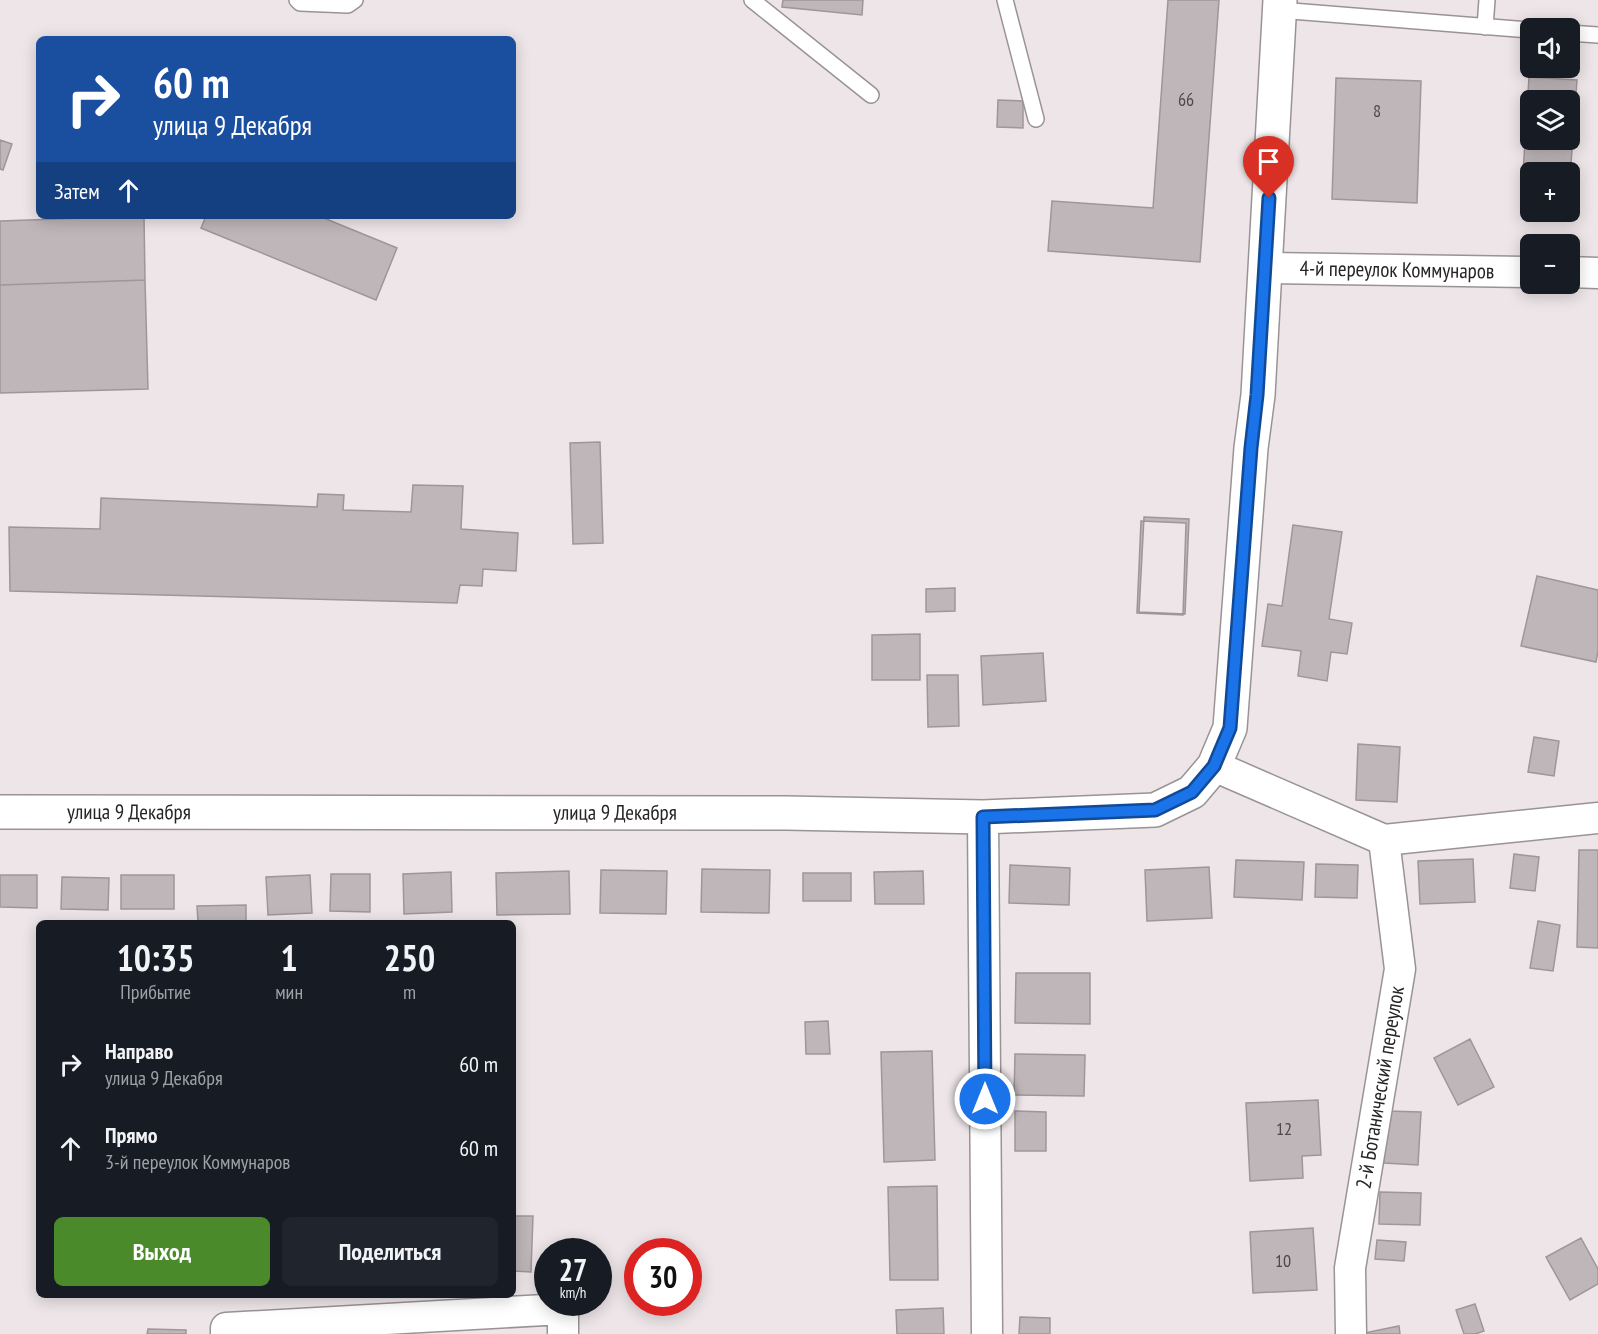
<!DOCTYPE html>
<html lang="ru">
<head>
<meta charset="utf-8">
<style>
	body { margin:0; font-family:"PT Sans Narrow",sans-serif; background:#20242c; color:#f1f3f6; height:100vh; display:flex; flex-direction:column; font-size:22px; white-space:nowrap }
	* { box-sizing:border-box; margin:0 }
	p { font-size:20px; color:#9ea1a6 }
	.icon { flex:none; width:33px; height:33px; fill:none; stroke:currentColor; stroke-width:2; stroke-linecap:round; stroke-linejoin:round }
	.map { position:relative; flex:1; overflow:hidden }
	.sheet { position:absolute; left:36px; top:920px; width:480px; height:378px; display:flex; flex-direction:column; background:#171b24; border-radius:9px; box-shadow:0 3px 15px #0003 }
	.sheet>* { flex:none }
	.banner { position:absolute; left:36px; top:36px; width:480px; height:183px; border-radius:9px; box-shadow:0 3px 15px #0003; background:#1a4fa0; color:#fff; overflow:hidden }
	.fabs { position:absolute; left:1520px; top:18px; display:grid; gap:12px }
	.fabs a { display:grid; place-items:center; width:60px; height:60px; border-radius:9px; background:#171b24; box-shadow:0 3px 15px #0003; font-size:30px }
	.speed { position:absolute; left:534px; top:1238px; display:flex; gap:12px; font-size:30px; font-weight:700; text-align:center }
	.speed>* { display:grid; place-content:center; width:78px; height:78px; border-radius:50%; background:#171b24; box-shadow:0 3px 15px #0003; line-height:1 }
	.speed small { font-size:15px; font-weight:400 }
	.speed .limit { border:9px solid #d22; background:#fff; color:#111 }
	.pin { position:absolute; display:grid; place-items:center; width:51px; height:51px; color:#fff; margin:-62px -26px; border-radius:50% 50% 50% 0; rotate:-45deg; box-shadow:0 0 6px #0007 }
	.pin .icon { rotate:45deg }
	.me { position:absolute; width:66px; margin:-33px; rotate:0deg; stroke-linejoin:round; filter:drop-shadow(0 0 4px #0008) }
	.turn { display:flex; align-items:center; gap:21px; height:126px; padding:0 18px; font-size:27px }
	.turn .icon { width:78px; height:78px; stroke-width:2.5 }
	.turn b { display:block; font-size:42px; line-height:51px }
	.then { display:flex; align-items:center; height:57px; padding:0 18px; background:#0003; gap:12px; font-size:22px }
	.eta { display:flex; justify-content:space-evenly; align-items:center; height:102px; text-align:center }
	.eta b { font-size:36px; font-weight:700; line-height:42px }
	.primary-button { display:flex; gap:12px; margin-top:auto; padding:12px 18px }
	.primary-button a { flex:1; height:69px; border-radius:9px; background:#4b8a2b; color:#fff; font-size:24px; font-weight:700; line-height:69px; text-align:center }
	.primary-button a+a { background:#20242c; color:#f1f3f6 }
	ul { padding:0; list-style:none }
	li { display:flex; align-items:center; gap:18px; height:84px; padding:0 18px }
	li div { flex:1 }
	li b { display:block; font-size:22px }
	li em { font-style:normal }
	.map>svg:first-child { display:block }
</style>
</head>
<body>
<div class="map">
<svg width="1598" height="1334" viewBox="0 0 1598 1334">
	<rect width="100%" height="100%" fill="#ede5e8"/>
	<!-- building -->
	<path fill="#beb6b9" stroke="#9e9698" stroke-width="1.5" fill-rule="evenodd" d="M783,0H863L862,15L782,7Z
		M1168,0H1219L1200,262L1048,251L1052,201L1153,208Z
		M1529,77L1577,80L1570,177H1569V172L1523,174ZM1530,100H1569V140H1530Z
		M1336,78L1421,81L1417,203L1332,199Z
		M998,100L1023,101V128L997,127Z
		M0,140L12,144L3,170L0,169Z
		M144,216L145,280L0,285V221Z
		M206,216H319L397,248L376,300L201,228Z
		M145,280L148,389L0,393V285Z
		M600,442L603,543L573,544L570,443Z
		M413,485L463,486L461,529L518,533L516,571L483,569L482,586L460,585L457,603L10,591L9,527L100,529L101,498L317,507L318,494L344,495L343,510L411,512Z
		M1144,517L1189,519L1185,614L1139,612Z
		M1141,521L1186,523L1183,615L1137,613Z
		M1293,525L1342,532L1329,619L1352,623L1347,654L1331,652L1327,681L1298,676L1301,651L1262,646L1268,604L1282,606Z
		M1537,576L1598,590V651L1596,662L1521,646Z
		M955,588V611L926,612V589Z
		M920,634V680H872V635Z
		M1043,653L1046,701L983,705L981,656Z
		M927,675H958L959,726L928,727Z
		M1534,737L1559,741L1554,776L1528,772Z
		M1358,744L1400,747L1397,802L1356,800Z
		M1579,850H1598V948L1577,947Z
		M1514,854L1539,857L1535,891L1510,888Z
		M1473,859L1475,902L1420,904L1418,861Z
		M1236,860L1304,862L1302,900L1234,897Z
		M1316,864L1358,865L1357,898L1315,897Z
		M1010,865L1070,868L1069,905L1009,903Z
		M1209,867L1212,918L1147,921L1145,870Z
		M702,869L770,870L769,913L701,912Z
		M601,870L667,871L666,914L600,913Z
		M569,871L570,914L497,915L496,873Z
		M923,871L924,904H875L874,872Z
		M451,872L452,912L404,914L403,874Z
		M803,873H851V901H803Z
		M331,874H370V912L330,911Z
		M0,875H37V908L0,907Z
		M121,875H174V909H121Z
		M310,875L312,913L268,915L266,877Z
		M62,877L109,878L108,910L61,909Z
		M246,905V922H198L197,906Z
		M1538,921L1560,925L1553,971L1530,968Z
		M1016,973H1090V1024L1015,1023Z
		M828,1021L830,1054H806L805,1022Z
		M1470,1039L1494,1087L1458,1105L1434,1058Z
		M932,1051L935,1160L884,1162L881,1052Z
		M1015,1054L1085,1055L1084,1096L1014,1095Z
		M1318,1100L1321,1155L1302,1156L1303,1178L1250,1181L1246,1103Z
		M1015,1111L1046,1112V1151H1015Z
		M1387,1111L1421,1112L1418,1165L1384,1163Z
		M937,1186L938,1280H890L888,1187Z
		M1380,1192L1421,1193L1420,1225L1379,1224Z
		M513,1216H533L531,1272L513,1271Z
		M1313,1228L1317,1290L1253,1293L1250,1232Z
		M1581,1238L1598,1269V1284L1570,1300L1546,1257Z
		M1377,1240L1406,1242L1404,1261L1375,1259Z
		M1475,1304L1484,1331L1475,1334H1464L1456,1310Z
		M943,1308L944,1334H897L896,1310Z
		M1020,1317L1050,1318V1334H1019Z
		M1399,1326L1400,1334H1364V1333Z
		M148,1329L186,1330V1334H147Z"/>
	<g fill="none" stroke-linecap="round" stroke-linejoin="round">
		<!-- service casing -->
		<g stroke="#9a9395" stroke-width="18">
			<path id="service" d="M297,0L300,3L348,5L355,0
				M752,0L871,95
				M1005,0L1036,119
				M1279,10L1530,30
				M1485,27L1487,0
				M1569,33L1598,35"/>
		</g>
		<!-- minor casing -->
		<g stroke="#9a9395" stroke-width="33">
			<g id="minor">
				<path id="s1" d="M1265,268L1530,272"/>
				<path d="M1569,272L1598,273"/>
				<path d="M1214,766L1384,840L1598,818"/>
				<path d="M983,817L987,1334"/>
				<path d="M226,1334V1328L563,1309V1334"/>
				<path id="s2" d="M1351,1334L1350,1268L1400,969L1384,840"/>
			</g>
		</g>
		<!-- tertiary casing -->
		<g stroke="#9a9395" stroke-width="36">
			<g id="tertiary">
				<path id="s3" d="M0,812L786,813L983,817L1155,810L1192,792L1214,766L1230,728L1251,448L1258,395L1280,0"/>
			</g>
		</g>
		<!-- service -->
		<use href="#service" stroke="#fff" stroke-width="15"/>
		<!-- minor -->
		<use href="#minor" stroke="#fff" stroke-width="30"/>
		<!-- tertiary -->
		<use href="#tertiary" stroke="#fff" stroke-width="33"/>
	</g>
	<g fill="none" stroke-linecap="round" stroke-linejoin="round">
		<!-- route casing -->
		<g stroke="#114b97" stroke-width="15">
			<path id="route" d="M985,1099L983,817L1155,810L1192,792L1214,766L1230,728L1251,448L1257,395L1269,198"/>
		</g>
		<!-- route -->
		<use href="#route" stroke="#1a73e8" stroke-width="10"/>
	</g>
	<g text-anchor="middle" stroke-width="6" stroke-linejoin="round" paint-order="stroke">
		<!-- number labels -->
		<g font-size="18" fill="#4d484a">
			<text x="1186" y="106">66</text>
			<text x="1377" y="117">8</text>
			<text x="1284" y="1135">12</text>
			<text x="1283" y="1267">10</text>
		</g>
		<!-- street labels -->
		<g font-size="21" fill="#272425" stroke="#ede5e8">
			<text dy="7" stroke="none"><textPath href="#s1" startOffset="132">4-й переулок Коммунаров</textPath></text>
			<text dy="7" stroke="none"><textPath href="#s3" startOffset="129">улица 9 Декабря</textPath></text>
			<text dy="7" stroke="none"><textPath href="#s3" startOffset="615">улица 9 Декабря</textPath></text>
			<text dy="7" stroke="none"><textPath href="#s2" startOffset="249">2-й Ботанический переулок</textPath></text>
		</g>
	</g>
</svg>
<div class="fabs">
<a><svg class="icon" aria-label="sound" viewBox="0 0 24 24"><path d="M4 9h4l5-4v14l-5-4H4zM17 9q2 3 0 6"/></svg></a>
<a><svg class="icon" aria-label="layers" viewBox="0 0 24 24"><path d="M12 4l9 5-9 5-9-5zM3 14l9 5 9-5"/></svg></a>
<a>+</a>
<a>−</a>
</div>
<div class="speed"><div>27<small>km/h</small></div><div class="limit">30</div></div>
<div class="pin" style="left:1269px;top:198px;background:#d93025"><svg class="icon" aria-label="arrive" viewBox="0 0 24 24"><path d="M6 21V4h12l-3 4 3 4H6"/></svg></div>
<svg class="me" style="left:985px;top:1099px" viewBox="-20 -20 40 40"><circle r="17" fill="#1a73e8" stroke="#fff" stroke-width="3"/><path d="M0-11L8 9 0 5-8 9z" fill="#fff"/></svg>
<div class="banner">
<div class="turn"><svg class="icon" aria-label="right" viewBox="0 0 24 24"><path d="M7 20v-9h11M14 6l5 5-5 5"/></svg><div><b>60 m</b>улица 9 Декабря</div></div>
<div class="then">Затем<svg class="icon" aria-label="ahead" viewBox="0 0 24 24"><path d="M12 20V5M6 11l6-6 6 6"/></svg></div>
</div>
<section class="sheet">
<div class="eta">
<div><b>10:35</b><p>Прибытие</p></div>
<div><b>1</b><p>мин</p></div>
<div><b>250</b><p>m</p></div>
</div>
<ul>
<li><svg class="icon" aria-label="right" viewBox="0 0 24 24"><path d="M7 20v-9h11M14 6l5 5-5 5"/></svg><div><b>Направо</b><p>улица 9 Декабря</p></div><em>60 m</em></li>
<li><svg class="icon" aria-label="ahead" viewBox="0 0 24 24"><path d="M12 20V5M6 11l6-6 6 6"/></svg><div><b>Прямо</b><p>3-й переулок Коммунаров</p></div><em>60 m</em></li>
</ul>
<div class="primary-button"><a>Выход</a><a>Поделиться</a></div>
</section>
</div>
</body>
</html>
